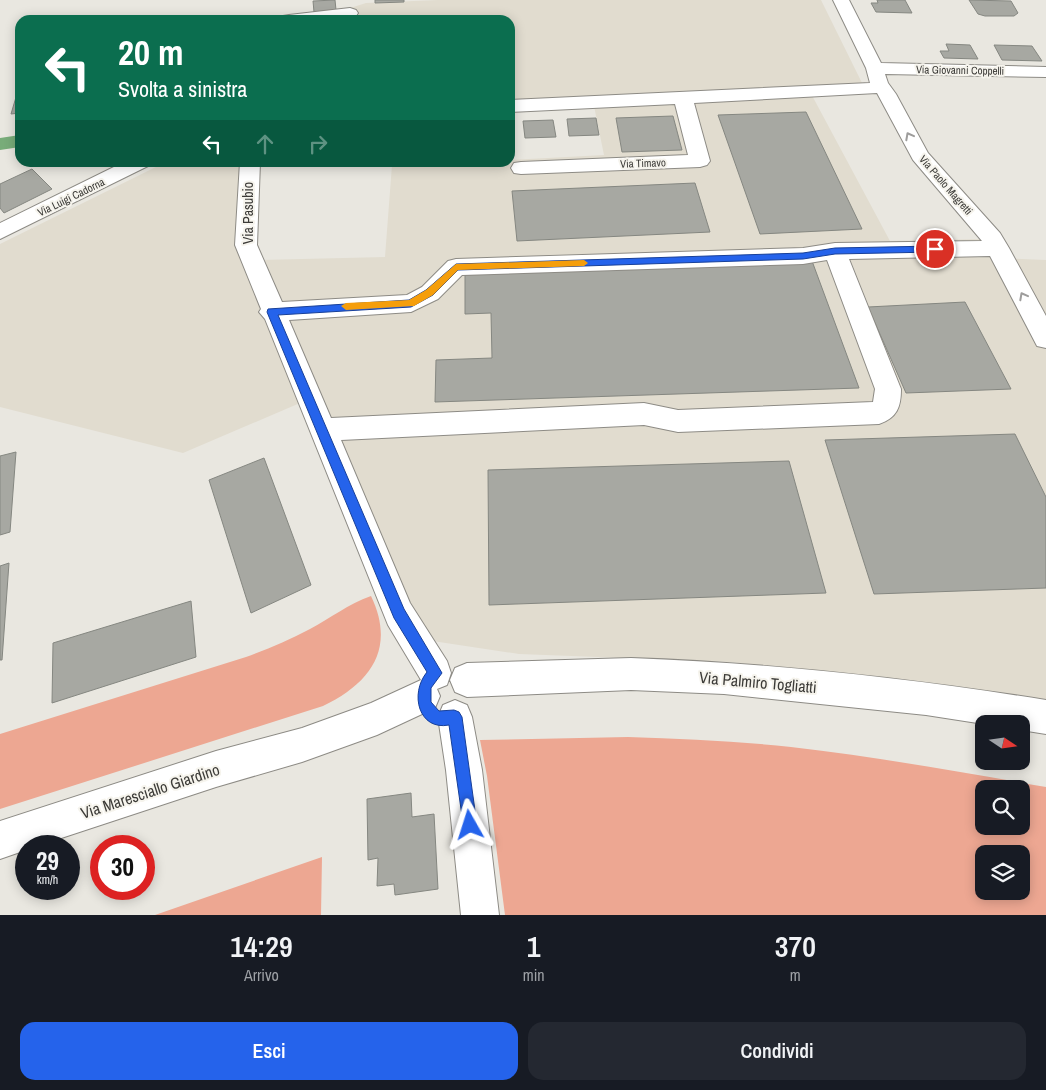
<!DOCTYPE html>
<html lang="it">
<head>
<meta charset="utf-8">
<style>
	body { margin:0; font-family:"Archivo Narrow",sans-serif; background:#242831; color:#f1f3f6; height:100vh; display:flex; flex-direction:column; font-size:19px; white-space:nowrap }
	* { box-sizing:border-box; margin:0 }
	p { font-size:16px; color:#9ea1a6 }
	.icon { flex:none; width:28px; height:28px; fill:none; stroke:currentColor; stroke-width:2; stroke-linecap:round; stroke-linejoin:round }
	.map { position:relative; height:915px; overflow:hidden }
	.sheet { display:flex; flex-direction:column; background:#171b24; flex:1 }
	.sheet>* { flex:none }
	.guide { position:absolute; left:15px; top:15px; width:500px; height:152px; border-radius:15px; box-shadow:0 2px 12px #0003; background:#0b6e4f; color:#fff; overflow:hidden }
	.needle { width:32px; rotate:103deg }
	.buttons { position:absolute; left:975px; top:715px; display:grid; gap:10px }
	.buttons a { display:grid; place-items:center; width:55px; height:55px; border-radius:10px; background:#171b24; box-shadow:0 2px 12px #0003; font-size:25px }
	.speed { position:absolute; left:15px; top:835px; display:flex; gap:10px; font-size:25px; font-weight:700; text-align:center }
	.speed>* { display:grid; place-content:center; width:65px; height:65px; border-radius:50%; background:#171b24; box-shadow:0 2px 12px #0003; line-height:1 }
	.speed small { font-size:12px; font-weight:400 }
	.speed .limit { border:8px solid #d22; background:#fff; color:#111 }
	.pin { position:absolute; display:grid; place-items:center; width:42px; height:42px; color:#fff; margin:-21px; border:2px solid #fff; border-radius:50%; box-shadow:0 1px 5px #0007 }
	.me { position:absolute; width:55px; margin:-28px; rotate:354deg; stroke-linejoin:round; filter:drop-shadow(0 0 4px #0008) }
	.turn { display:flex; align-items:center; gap:18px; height:105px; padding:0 20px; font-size:22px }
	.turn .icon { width:65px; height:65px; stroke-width:2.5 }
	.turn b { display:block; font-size:35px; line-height:42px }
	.lanes { display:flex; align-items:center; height:48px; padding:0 20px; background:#0003; justify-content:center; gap:25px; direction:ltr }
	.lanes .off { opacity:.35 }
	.eta { display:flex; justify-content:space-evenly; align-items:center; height:85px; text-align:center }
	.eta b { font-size:30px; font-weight:600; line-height:35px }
	.action { display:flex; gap:10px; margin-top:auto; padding:10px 20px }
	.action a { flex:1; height:58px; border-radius:15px; background:#2563eb; color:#fff; font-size:20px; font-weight:600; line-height:58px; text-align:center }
	.action a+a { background:#242831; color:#f1f3f6 }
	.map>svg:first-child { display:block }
</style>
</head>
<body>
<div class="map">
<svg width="1046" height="915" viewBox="0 0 1046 915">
	<rect width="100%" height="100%" fill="#e9e7e0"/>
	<!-- built -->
	<path fill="#e1dccf" d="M438,0H821L863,85L808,88L890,241L987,239L997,258L1046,260V704L892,679L729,662L519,654L426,640L321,394L183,453L0,407V244L164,163L256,162L254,244L260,260L385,257L392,165L510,162V160L604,155L594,106L510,110V20H337L347,9L366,3Z"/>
	<!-- green -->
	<path fill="#eda792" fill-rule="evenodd" d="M371,596C396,648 371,683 323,706L0,809V734L246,657C268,649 289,640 310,629C331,618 348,604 371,596Z
		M628,737C683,739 737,741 791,747C877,757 961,772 1046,787V915H505L487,776L480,740ZM984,789H1021V826H984ZM984,854H1021V891H984Z
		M322,857L321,915H155Z"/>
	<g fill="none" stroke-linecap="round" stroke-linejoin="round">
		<!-- canal -->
		<path fill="#78ac79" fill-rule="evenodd" d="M20,135V147L0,150V138Z"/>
	</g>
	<!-- building -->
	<path fill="#a7a8a2" stroke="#858781" d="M335,0L336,10L314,12L313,1Z
		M375,0H404V2L375,3Z
		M877,0H905L912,13L876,12L871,3H878Z
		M969,0L1011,1L1018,13L1014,16H985L978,14Z
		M946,44L970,45L978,59L944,58L940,51H949Z
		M994,45L1032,46L1042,61L1002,60Z
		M19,87L20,113L11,114Z
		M806,112L862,229L760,234L718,115Z
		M673,116L682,150L622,152L616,118Z
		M596,118L599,135L569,136L567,119Z
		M553,120L556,137L525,138L523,121Z
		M32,169L52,189L4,213L0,208V184Z
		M695,183L710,232L517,241L512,191Z
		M812,261L859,388L435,402L436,360L492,358L491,313L465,314V271Z
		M965,302L1011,389L906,393L868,307Z
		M1015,434L1046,497V588L874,594L825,440Z
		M16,452L10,532L0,535V456Z
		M264,458L311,585L251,613L209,480Z
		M789,461L826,593L489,605L488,470Z
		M9,563L2,660H0V566Z
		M191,601L196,657L52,703L53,643Z
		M411,793L412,817L434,814L438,889L395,895L394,884L377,886L378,858L368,860L367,799Z"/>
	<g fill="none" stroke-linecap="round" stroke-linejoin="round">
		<!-- minor casing -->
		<g stroke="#8d8b85" stroke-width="2">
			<path id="minor" d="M833,0H849L881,63L1046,67V77L885,74L888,83L896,94L928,153L1000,233L1009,248L1046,316V348L1037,346L990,256L849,259L901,389C901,407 897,418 879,424L678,432L644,425L341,440L410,603L447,661L451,673L447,685L437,689L440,696L435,708L377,735L302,762L216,787L37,846H26V850L0,859V821L216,751L302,728L371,703L421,680L388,625L265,319L259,312L261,309L235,245L240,162H260L257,245L282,302L407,295L422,287L448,261L456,259L803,248L835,243L982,241L913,160L877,93L694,103L710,161L707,165L700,167L521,174L514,173L511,168L514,163L521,162L688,155L675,104L510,112V100L870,83L866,68ZM827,260L875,389L873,402L678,410L644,403L331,418L289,320L411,312L438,299L462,275L803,264Z
				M350,8L356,10L358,13L356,16L332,20H281L283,16L289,15Z
				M124,162H151L148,166L0,239V223Z
				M631,658C770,663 908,678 1046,700V734L1021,730V724H984L926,715L724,694L631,690L467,697L455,692L450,680L455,668L467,663Z
				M455,700L467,705L472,717L482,770L499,915H461L446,770L438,717L443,705Z"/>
		</g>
		<!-- minor -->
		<use href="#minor" fill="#fff" fill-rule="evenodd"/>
	</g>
	<!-- one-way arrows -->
	<defs><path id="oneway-chevron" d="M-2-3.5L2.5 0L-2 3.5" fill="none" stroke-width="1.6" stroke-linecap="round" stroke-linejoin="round" transform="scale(1.25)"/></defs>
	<g stroke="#9e9d9c">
		<use href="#oneway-chevron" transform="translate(909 136) rotate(-118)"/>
		<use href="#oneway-chevron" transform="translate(1023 296) rotate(-118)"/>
	</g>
	<!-- route -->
	<path fill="#2563eb" stroke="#184099" d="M935,246L939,249L935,252L835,254L803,259L458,270L433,295L411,307L278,315L404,609L442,673L431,688V702L439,711L454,710L459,712L462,717L477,825L475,830L470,832L464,830L449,725C419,731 409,694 427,672L394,618L267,312L268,309L409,300L426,290L456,264L803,253L835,248Z"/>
	<!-- slow -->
	<path fill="#f59e0b" d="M584,260L588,263L584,266L458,270L433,295L414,306L346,310L341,306L346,303L409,300L426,290L456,264Z"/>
	<g text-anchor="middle" stroke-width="4" stroke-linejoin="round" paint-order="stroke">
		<!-- far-street labels -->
		<g font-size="11" fill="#3c3b38" stroke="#f6f4ed">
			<text transform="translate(960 70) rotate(1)" y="4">Via Giovanni Coppelli</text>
			<text transform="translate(643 163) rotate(-2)" y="4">Via Timavo</text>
			<text transform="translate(946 185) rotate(49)" y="4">Via Paolo Magretti</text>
			<text transform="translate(71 197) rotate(-26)" y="4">Via Luigi Cadorna</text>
		</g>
		<!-- street labels -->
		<g font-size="14" fill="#3c3b38" stroke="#f6f4ed">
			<text transform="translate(248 213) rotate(-90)" y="5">Via Pasubio</text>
		</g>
		<!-- near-street labels -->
		<g font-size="16" fill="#3c3b38" stroke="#f6f4ed">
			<text transform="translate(758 682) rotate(5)" y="6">Via Palmiro Togliatti</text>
			<text transform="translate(150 791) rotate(-18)" y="6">Via Maresciallo Giardino</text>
		</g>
	</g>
</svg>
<div class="buttons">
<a><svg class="needle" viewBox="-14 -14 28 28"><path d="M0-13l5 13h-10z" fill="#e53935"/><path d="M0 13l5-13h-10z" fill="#9ea1a6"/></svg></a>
<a><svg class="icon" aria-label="search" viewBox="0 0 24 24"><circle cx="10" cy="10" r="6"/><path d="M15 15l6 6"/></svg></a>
<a><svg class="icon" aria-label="layers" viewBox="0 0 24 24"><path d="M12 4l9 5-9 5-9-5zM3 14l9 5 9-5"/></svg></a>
</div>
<div class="speed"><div>29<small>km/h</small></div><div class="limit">30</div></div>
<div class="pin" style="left:935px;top:249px;background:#d93025"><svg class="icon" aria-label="arrive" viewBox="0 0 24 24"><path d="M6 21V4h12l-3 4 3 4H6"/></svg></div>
<svg class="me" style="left:470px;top:825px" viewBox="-20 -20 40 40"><path d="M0-17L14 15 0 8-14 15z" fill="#2563eb" stroke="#fff" stroke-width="4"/></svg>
<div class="guide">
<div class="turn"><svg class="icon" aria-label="left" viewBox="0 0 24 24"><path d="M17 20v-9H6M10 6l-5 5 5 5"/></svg><div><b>20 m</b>Svolta a sinistra</div></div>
<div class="lanes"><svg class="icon" aria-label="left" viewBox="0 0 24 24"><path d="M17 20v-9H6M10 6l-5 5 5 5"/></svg><svg class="icon off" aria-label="ahead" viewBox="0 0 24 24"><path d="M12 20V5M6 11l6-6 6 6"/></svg><svg class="icon off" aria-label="right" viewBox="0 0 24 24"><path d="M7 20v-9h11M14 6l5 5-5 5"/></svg></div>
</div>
</div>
<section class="sheet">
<div class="eta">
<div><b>14:29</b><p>Arrivo</p></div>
<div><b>1</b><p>min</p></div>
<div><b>370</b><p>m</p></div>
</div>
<div class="action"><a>Esci</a><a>Condividi</a></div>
</section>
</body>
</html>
